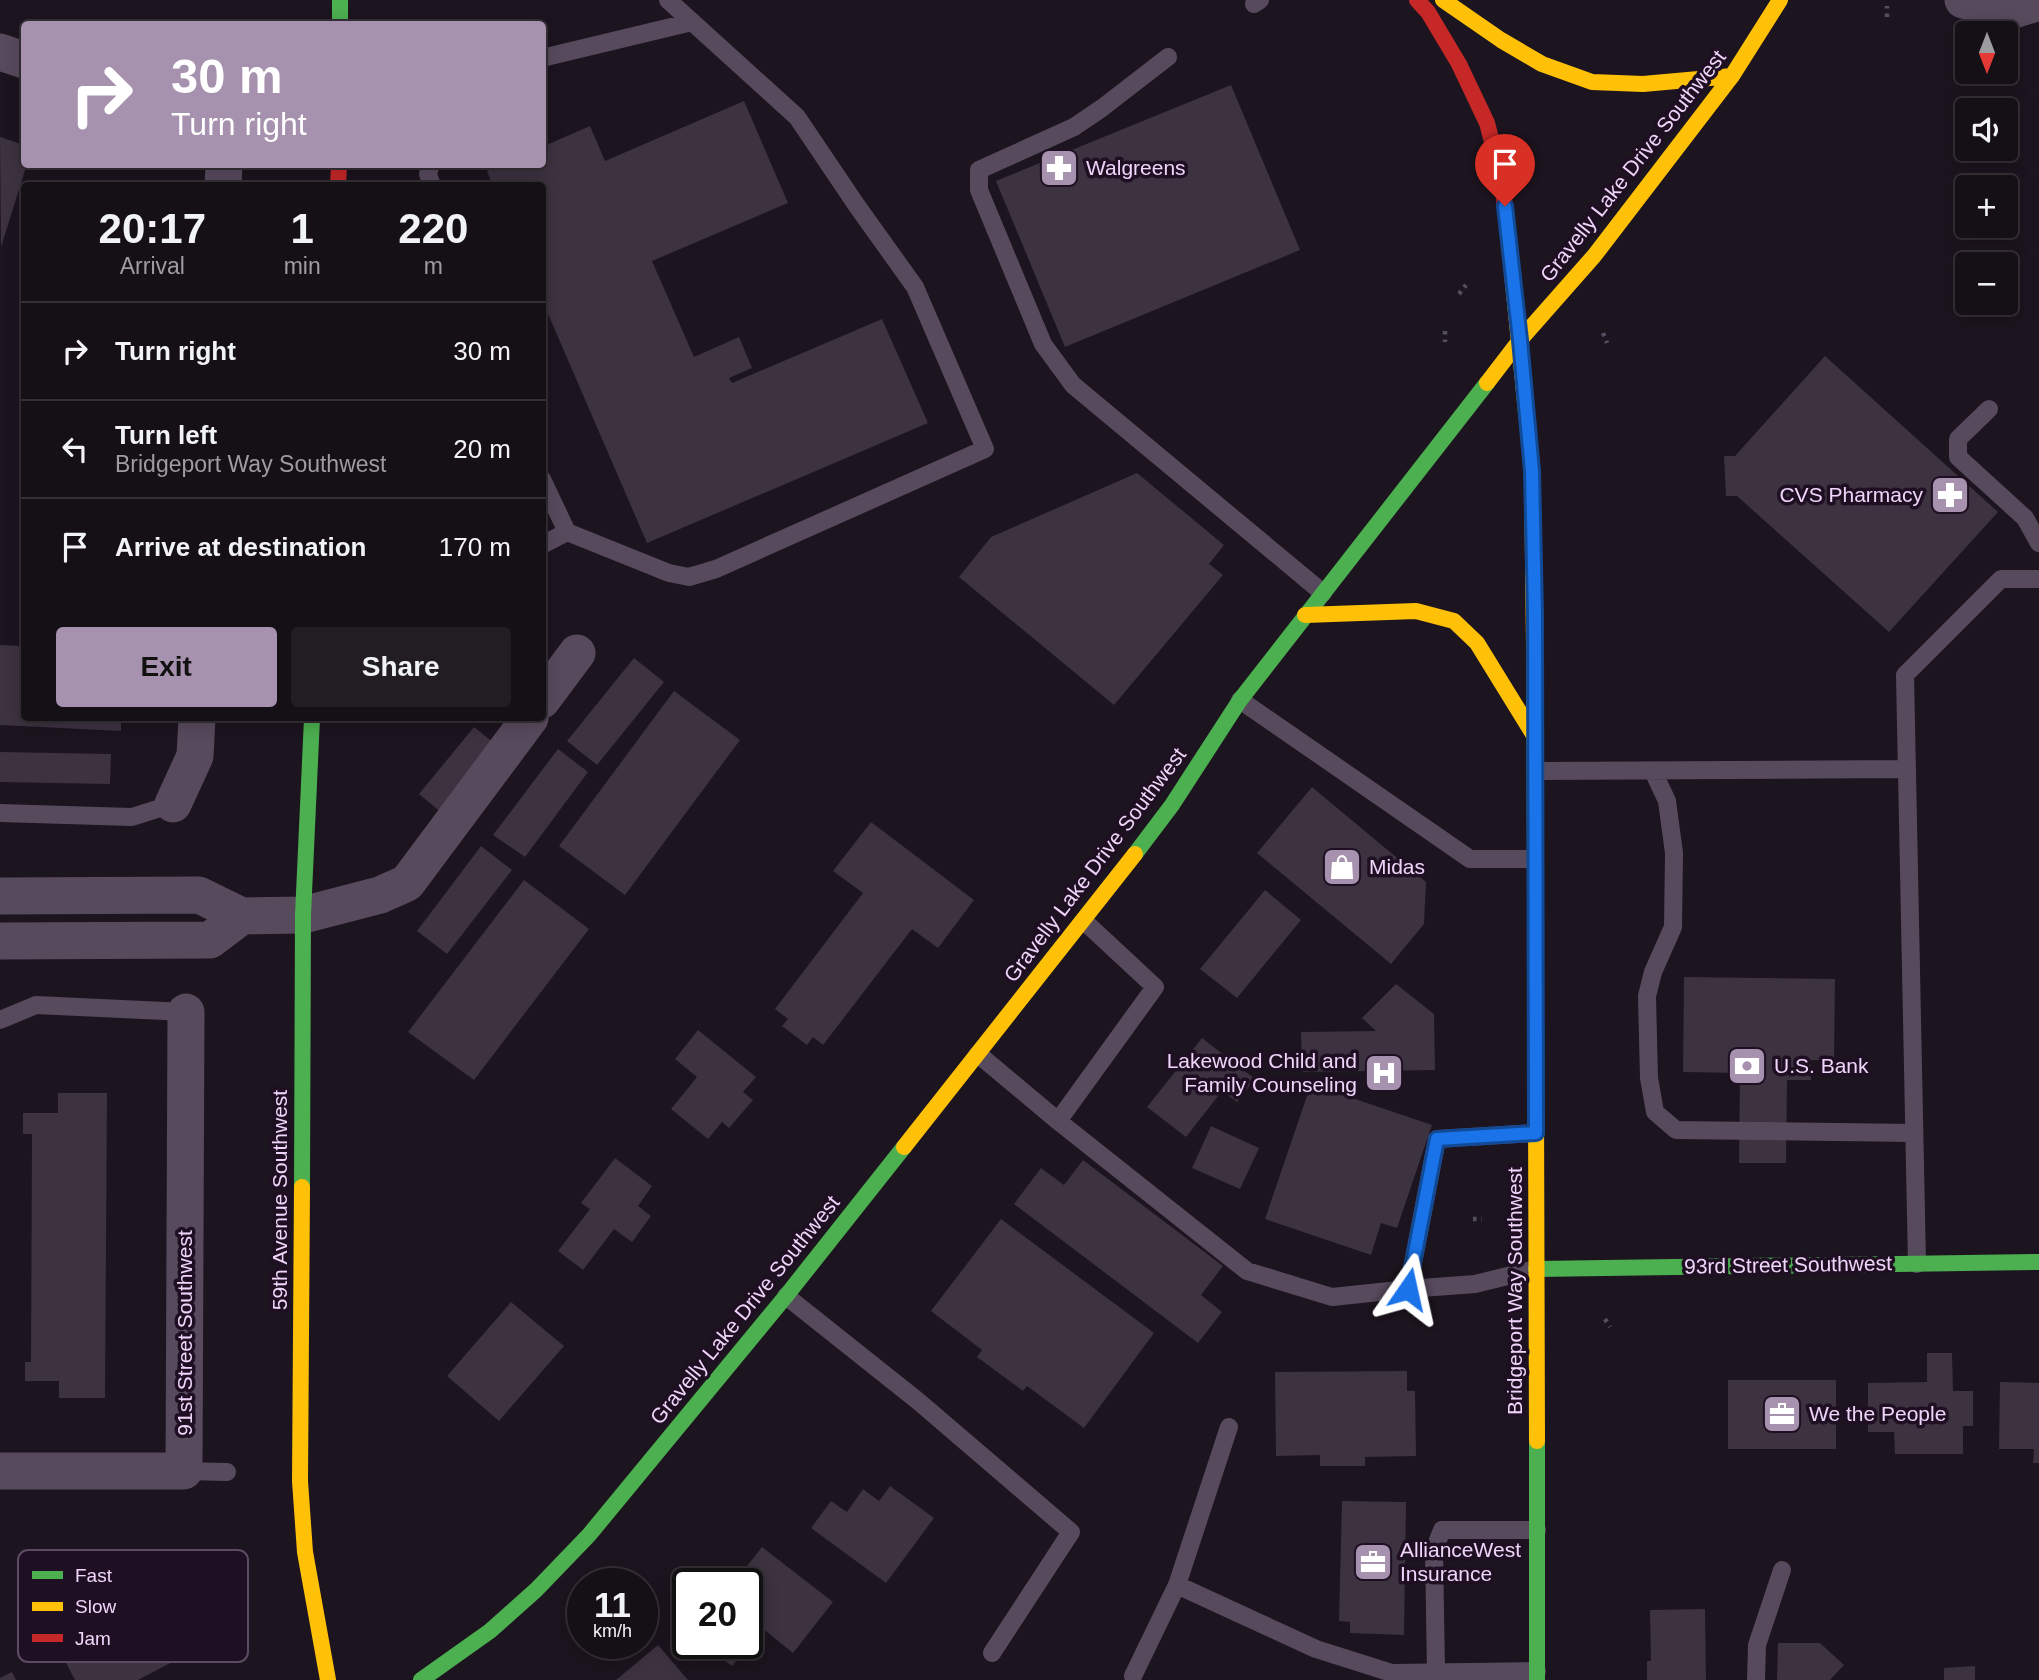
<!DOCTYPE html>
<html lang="en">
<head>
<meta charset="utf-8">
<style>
	body { margin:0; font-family:Arial,sans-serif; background:#221d23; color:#f1f3f6; height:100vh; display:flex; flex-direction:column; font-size:26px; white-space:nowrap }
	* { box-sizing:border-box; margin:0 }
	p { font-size:23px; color:#9d9ca1 }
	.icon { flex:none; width:38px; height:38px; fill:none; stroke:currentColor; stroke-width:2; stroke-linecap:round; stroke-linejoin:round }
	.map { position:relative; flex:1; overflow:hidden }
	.side { position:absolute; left:21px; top:182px; width:525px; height:539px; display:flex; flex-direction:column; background:#150f16; border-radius:7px; box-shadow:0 4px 18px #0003,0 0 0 2px #342f35 }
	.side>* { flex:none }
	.banner { position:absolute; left:21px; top:21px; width:525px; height:147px; border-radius:7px; box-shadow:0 4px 18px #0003,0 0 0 2px #342f35; background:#a691ae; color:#fff; overflow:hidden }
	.needle { width:46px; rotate:180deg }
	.controls { position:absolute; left:1955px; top:21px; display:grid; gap:14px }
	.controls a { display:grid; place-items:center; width:63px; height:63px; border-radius:7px; background:#150f16; box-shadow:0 4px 18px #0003,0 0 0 2px #342f35; font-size:35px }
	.speed { position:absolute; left:567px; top:1568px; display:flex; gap:14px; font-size:35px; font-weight:700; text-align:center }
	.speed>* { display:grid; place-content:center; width:91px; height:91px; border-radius:50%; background:#150f16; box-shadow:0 4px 18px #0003,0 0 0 2px #342f35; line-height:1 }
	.speed small { font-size:18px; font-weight:400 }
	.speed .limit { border:4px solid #111; border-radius:10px; background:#fff; color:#111 }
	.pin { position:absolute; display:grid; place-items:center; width:60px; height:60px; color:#fff; margin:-72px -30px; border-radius:50% 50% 50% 0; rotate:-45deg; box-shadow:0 0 7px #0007 }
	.pin .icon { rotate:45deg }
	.me { position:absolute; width:77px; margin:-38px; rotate:11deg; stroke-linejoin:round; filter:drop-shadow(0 0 5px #0008) }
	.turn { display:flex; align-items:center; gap:24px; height:147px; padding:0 35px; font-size:32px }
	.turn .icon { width:91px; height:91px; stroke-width:2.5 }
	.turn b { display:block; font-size:49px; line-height:60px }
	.eta { display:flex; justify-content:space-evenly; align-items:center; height:119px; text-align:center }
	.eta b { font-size:42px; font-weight:700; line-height:49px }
	.button { display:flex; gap:14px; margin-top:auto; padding:14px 35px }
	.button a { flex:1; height:80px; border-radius:7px; background:#a691ae; color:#111; font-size:28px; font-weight:700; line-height:80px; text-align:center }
	.button a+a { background:#221d23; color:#f1f3f6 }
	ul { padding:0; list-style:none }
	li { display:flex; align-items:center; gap:21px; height:98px; padding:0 35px; border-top:2px solid #342f35 }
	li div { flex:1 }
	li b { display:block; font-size:26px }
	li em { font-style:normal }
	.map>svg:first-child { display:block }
</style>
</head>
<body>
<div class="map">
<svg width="2039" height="1680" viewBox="0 0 2039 1680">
	<rect width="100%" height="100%" fill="#1c141e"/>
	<!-- building -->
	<path fill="#3d3240" d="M1231,85L1300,250L1065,347L996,181Z
		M744,101L788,203L652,261L694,357L739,337L752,368L729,378L732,383L882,319L928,423L647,543L542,300V186H493L487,171L501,164H542V147L590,126L605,161Z
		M0,137L24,145V164H27L1,247Z
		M1825,356L1998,512L1889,632L1737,496H1726L1724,456H1735Z
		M1137,473L1224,545L1209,564L1223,575L1114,705L959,577L991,537Z
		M0,645L20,646L19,666L24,667V718H121V731L0,725Z
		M634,658L664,682L597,765L567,741Z
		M674,691L740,740L625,895L559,846Z
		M474,727L504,751L448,818L419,794Z
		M558,749L588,772L525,857L493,835Z
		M0,752L111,754L110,784L0,782Z
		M1312,787L1426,882L1424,924L1391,964L1257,853Z
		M871,822L974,900L938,948L912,929L823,1045L813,1037L807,1045L782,1026L788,1019L775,1009L863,893L833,871Z
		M481,846L512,870L447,954L417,931Z
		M524,880L589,929L474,1080L408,1032Z
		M1265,890L1301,920L1237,998L1200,969Z
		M1684,977L1835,979L1834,1060H1811V1080H1787L1786,1163H1739L1740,1073L1683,1072Z
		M1396,984L1434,1014L1435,1070L1302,1072L1301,1032L1376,1031L1362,1018Z
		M698,1030L756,1077L743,1092L753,1100L729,1128L722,1122L708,1139L671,1109L697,1077L675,1059Z
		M1202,1038L1255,1079L1237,1102L1222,1091L1186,1137L1147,1107Z
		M1311,1084L1432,1125L1397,1228L1381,1223L1371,1255L1265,1219Z
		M58,1093H107L105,1398H59V1381H25V1362H31L32,1134H23V1113H58Z
		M1211,1126L1259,1148L1240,1189L1192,1168Z
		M615,1158L652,1186L638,1206L651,1216L632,1242L614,1229L583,1270L558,1251L590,1209L581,1203Z
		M1083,1160L1223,1266L1201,1295L1222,1312L1198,1343L1014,1204L1041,1168L1064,1185Z
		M1001,1219L1154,1333L1084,1428L1027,1386L1023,1391L977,1357L982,1350L931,1311Z
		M511,1302L564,1346L499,1421L447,1376Z
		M1927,1353H1952L1953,1391H1973V1426H1963V1454H1895L1894,1432H1868V1383L1927,1382Z
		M1407,1371V1391H1415L1416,1456L1365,1457V1466H1320V1455L1276,1456L1275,1372Z
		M1728,1380H1836V1449H1728Z
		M2000,1382L2039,1383V1463H2033L2034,1449H1999Z
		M890,1486L934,1518L886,1583L811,1528L831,1501L847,1512L863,1489L879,1501Z
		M1342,1501L1406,1502L1404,1635L1350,1633V1622L1339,1621Z
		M762,1547L833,1602L793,1653L762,1628L732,1666L702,1643H747V1584H733Z
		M1705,1609L1706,1680H1647V1661H1651L1650,1610Z
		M155,1614L178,1659L138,1680H75L65,1661Z
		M1778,1643H1820L1844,1665L1830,1680H1777Z
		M658,1645L688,1680H616Z
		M1975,1666V1680H1944V1668Z
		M12,1672L16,1680H0V1678Z"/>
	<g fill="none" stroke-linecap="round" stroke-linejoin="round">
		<!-- path -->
		<path stroke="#525060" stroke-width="4.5" stroke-dasharray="3.5 5" stroke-linecap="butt" d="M1887,17V6
			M1459,294L1466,285
			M1445,331V342
			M1603,333L1607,343
			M1473,1219H1482
			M1605,1319L1610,1327"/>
		<!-- lane -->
		<path stroke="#574a5d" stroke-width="18" d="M1254,4L1260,0
			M1168,57L1102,108L1074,127L979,170V190L1043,344L1073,385L1323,593
			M542,58L692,22
			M431,164L428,174L432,186
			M1989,409L1958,439V457L2025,518L2039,543
			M542,479L567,532L542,545
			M567,532L669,573L689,577L716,569L985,449L915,287L857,206L797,117L668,0
			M1240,700L1470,859H1535
			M1536,771L1907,769
			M1653,771L1667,801L1674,853L1673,927L1653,972L1647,996L1649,1078L1655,1112L1676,1130L1914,1133
			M0,813L132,817L173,804
			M0,1020L36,1005L186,1012
			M978,1054L1058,1121L1247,1271L1332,1297L1408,1289L1475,1284L1536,1269
			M1058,1121L1155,987L1084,921
			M1917,1264L1905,675L2001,579H2039
			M1408,1289L1437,1139L1536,1133
			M786,1296L918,1401L1071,1532L992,1653
			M1229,1427L1177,1585L1316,1649L1392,1673L1537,1671
			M184,1471L227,1472
			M1436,1672L1434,1550L1442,1530H1537
			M1133,1676L1177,1585
			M1756,1680L1757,1645L1782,1570"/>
		<!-- street -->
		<path stroke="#574a5d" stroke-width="37" d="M1963,0L2011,11L2039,2
			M0,52L24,60
			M223,186L224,164
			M542,700L577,653
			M173,804L195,756L197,718
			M0,896L199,895L242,916L303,915L380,895L407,883L530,718
			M0,941L210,940L242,916
			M0,1471H184L186,1012"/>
		<!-- fast -->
		<path stroke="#4caf50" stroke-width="16" d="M340,0V24
			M1534,647L1536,1103
			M1135,854L1172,805L1240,700L1487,383
			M302,1187L303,915L312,718
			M1536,1269L2039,1262
			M1537,1441V1680
			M421,1680L490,1631L536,1590L589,1535L786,1296L904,1147"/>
		<!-- slow -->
		<path stroke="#ffc107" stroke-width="16" d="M1443,0L1501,40L1542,64L1592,82L1643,84L1732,76
			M1512,273L1532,471L1534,647
			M1487,383L1520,340L1594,256L1732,76L1780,0
			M1305,615L1416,611L1454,621L1477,643L1535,737
			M1536,1103L1537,1441
			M904,1147L1135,854
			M302,1187L300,1481L305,1552L328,1680"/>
		<!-- jam -->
		<path stroke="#c62828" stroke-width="16" d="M1417,0L1428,12L1459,64L1487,123L1502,180L1512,273
			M338,186L339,164"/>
	</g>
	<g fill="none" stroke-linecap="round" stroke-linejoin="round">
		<!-- route casing -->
		<g stroke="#114b97" stroke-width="18">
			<path id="route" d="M1408,1289L1437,1139L1536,1133L1535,614L1532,471L1520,340L1505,206"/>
		</g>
		<!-- route -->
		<use href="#route" stroke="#1a73e8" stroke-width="12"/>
	</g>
	<!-- icons -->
	<defs>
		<g id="pharmacy-square" transform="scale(2.0125)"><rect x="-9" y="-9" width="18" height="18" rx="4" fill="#a691ae" stroke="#1e1022"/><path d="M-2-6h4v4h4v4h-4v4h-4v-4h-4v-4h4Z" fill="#fff"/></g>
		<g id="shop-square" transform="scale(2.0125)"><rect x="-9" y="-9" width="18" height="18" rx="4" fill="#a691ae" stroke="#1e1022"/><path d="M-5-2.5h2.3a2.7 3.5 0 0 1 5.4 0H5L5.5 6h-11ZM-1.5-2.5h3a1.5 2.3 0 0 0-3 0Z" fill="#fff"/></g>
		<g id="bank-square" transform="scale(2.0125)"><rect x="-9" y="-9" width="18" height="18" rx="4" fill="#a691ae" stroke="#1e1022"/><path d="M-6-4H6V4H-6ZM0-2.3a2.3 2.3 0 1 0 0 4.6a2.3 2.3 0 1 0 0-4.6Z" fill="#fff"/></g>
		<g id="hospital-square" transform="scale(2.0125)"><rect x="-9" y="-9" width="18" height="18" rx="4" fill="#a691ae" stroke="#1e1022"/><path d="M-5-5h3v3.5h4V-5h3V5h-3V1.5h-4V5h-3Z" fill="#fff"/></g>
		<g id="office-square" transform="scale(2.0125)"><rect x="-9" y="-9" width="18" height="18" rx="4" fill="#a691ae" stroke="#1e1022"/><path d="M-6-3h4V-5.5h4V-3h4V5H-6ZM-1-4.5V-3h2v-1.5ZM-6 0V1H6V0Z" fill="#fff"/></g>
	</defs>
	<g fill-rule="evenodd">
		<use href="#pharmacy-square" x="1059" y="168"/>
		<use href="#pharmacy-square" x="1950" y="495"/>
		<use href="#shop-square" x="1342" y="867"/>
		<use href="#bank-square" x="1747" y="1066"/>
		<use href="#hospital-square" x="1384" y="1073"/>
		<use href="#office-square" x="1782" y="1414"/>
		<use href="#office-square" x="1373" y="1562"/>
	</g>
	<g text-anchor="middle" stroke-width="7" stroke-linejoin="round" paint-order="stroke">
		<!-- street labels -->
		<g font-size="21" fill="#f0d5fb" stroke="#1e1022">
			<text transform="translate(1633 166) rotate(-52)" y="7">Gravelly Lake Drive Southwest</text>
			<text transform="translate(1095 865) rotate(-53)" y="7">Gravelly Lake Drive Southwest</text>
			<text transform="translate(280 1200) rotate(-90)" y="7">59th Avenue Southwest</text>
			<text transform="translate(1788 1265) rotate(-1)" y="7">93rd Street Southwest</text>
			<text transform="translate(1515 1291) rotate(-90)" y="7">Bridgeport Way Southwest</text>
			<text transform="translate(745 1310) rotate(-51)" y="7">Gravelly Lake Drive Southwest</text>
			<text transform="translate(185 1333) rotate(-90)" y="7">91st Street Southwest</text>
		</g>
		<!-- poi labels -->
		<g font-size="21" fill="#f0d5fb" stroke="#1e1022" text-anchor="start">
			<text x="1086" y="175">Walgreens</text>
			<text x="1923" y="502" text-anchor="end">CVS Pharmacy</text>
			<text x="1369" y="874">Midas</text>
			<text x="1357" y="1068" text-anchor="end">Lakewood Child and<tspan x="1357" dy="24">Family Counseling</tspan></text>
			<text x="1774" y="1073">U.S. Bank</text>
			<text x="1809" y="1421">We the People</text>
			<text x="1400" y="1557">AllianceWest<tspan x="1400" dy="24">Insurance</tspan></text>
		</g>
	</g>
	<!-- legend -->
	<rect x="18" y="1550" width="230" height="112" rx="10" fill="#1e1022" stroke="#5d4b63" stroke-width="2"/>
	<rect x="32" y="1571" width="31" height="8" fill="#4caf50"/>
	<rect x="32" y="1602" width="31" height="9" fill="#ffc107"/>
	<rect x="32" y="1634" width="31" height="8" fill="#c62828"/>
	<g font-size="19" fill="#f0d5fb">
		<text x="75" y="1582">Fast</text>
		<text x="75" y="1613">Slow</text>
		<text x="75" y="1645">Jam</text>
	</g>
</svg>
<div class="controls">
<a><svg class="needle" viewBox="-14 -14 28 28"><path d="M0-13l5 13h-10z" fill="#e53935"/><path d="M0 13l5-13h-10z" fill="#9d9ca1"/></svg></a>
<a><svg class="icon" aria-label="sound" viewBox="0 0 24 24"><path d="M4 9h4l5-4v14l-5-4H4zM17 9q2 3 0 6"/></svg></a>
<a>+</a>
<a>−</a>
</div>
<div class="speed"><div>11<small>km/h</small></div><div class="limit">20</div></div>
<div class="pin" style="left:1505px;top:206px;background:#d93025"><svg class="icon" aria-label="arrive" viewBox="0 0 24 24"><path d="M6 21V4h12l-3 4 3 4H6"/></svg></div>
<svg class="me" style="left:1408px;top:1289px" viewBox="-20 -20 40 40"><path d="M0-17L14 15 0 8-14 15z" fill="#1a73e8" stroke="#fff" stroke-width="4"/></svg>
<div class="banner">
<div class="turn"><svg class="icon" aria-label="right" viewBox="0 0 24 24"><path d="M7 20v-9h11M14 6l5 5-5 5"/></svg><div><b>30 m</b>Turn right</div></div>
</div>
<section class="side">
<div class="eta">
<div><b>20:17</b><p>Arrival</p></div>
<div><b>1</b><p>min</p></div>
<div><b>220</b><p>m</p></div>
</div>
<ul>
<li><svg class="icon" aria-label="right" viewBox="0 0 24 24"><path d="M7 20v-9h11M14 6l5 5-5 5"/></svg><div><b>Turn right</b></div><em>30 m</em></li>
<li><svg class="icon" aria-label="left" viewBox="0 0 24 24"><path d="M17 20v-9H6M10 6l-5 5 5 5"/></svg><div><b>Turn left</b><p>Bridgeport Way Southwest</p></div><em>20 m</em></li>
<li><svg class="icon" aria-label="arrive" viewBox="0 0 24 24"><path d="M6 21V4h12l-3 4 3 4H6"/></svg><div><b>Arrive at destination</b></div><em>170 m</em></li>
</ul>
<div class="button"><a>Exit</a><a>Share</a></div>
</section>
</div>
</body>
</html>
